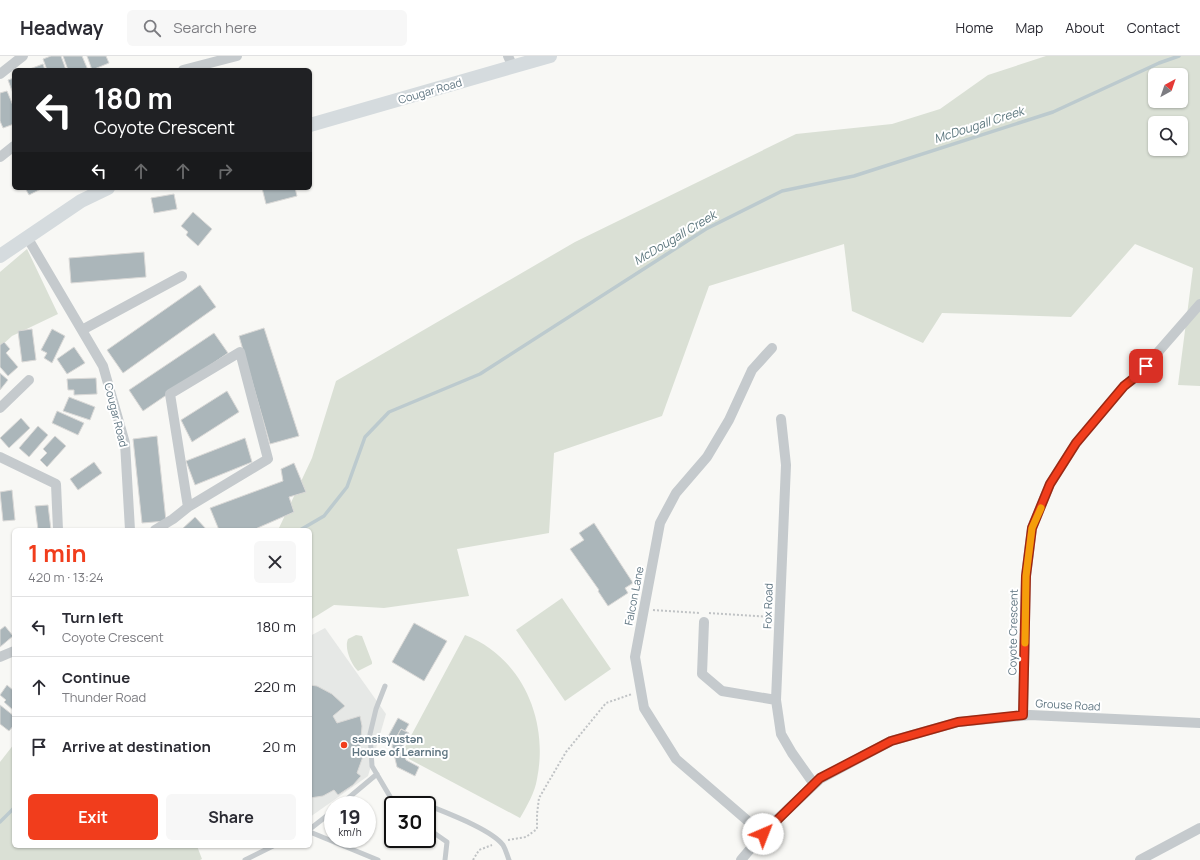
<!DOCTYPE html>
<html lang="en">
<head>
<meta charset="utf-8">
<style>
	body { margin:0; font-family:Manrope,sans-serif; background:#f7f7f7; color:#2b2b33; height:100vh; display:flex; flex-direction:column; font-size:15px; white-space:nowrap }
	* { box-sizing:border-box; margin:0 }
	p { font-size:13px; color:#7c7c81 }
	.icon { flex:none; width:22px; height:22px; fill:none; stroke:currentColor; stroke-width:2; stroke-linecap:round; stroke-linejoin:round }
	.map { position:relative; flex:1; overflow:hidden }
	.panel { position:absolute; left:12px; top:472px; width:300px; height:320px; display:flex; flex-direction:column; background:#fff; border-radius:6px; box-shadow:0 1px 3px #0004 }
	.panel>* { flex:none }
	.top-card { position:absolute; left:12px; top:12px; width:300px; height:122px; border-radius:6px; box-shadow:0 1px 3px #0004; background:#202124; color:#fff; overflow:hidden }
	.needle { width:26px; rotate:40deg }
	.tools { position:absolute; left:1148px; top:12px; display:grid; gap:8px }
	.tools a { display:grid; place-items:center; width:40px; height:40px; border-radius:6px; background:#fff; box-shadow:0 1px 3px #0004; font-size:20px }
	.speed { position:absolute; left:324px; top:740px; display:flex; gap:8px; font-size:20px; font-weight:700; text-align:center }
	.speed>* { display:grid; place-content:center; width:52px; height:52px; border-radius:50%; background:#fff; box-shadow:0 1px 3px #0004; line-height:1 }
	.speed small { font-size:10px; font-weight:400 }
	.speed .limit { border:2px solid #111; border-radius:6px; background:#fff; color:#111 }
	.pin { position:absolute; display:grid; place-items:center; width:34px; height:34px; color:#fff; margin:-17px; border-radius:8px; box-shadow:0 2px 6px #0006 }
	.me { position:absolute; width:44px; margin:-22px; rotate:44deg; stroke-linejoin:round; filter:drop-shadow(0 0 3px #0008) }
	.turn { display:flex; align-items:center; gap:14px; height:84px; padding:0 16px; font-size:18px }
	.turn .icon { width:52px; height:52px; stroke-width:2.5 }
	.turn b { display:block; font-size:28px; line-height:34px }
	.lanes { display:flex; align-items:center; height:38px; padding:0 16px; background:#0003; justify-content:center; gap:20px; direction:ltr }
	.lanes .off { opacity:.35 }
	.round { display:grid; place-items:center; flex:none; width:42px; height:42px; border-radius:6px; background:#f7f7f7 }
	.summary { display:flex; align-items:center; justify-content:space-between; height:68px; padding:0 16px }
	h1 { font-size:24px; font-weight:700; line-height:30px; color:#f13d1c }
	.cta { display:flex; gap:8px; margin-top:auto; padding:8px 16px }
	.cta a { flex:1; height:46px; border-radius:6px; background:#f13d1c; color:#fff; font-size:16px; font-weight:700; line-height:46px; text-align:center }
	.cta a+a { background:#f7f7f7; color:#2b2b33 }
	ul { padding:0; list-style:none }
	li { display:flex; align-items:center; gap:12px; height:60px; padding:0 16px; border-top:1px solid #e1e1e2 }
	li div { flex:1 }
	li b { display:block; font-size:15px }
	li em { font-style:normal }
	header { display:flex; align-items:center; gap:24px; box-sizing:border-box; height:56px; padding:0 20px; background:#fff; border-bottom:1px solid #e1e1e2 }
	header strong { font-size:19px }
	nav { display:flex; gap:22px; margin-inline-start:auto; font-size:14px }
	.search { width:280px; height:36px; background:#f7f7f7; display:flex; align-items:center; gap:10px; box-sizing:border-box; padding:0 14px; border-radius:6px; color:#7c7c81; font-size:15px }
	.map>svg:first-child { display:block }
</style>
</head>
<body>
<header>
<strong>Headway</strong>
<div class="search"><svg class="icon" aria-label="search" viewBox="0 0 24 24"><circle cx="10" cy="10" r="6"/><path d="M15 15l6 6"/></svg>Search here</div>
<nav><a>Home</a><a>Map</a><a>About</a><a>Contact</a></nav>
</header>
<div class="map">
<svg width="1200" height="804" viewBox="0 0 1200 804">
	<rect width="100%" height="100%" fill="#f8f8f5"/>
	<!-- built -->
	<path fill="#e6e8e6" d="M325,572L386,658L368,720L310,761V580Z"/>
	<!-- green -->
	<path fill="#dae0d5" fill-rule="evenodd" d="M1046,0H1200V330L1178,329L1193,212L1135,188L1071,261L942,257L923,287L852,255L844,188L709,230L662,360L554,397L549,477L457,493L469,540L384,552L334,549L310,564V474H275L279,472L312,402L336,325L575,186L796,78L892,68L940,53L988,19ZM1155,19H1181V45H1155ZM1155,67H1181V93H1155Z
		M27,193L58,258L12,280L0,291V216Z
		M562,542L611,613L565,645L516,574Z
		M356,579L362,580L372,606V608L358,615C351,608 344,592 348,583Z
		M465,579C522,601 549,664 537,723C535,736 527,750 520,762L409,703L405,691Z
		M14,688V790H197L202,803L200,804H0V706Z"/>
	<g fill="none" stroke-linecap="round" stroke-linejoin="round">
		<!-- stream -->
		<path stroke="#bccace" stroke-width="3.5" d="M300,474L324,460L347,431L365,381L389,356L480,318L706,173L782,135L854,120L1053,56L1159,7L1179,0
			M0,766L14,752"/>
	</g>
	<!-- building -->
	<path fill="#abb6ba" stroke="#dad9d7" d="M51,0H61L66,14H47L43,3Z
		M63,0H82L88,14H68Z
		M87,0H106L109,7L92,14Z
		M43,8L45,14H27Z
		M14,22V40L8,24Z
		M7,35L14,52V68L3,72L0,65V37Z
		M25,132H43L29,139Z
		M262,132H295L297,140L266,148Z
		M174,138L177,153L154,157L151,142Z
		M193,156L212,173L198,190L186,179L188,176L181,170Z
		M144,196L146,221L71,227L69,202Z
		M200,229L216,251L123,317L107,294Z
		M264,272L299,380L270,388L239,280Z
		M32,273L36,304L22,306L18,275Z
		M52,273L65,280L52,307L44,302L47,297L41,294Z
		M214,277L228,297L143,355L129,334Z
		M4,286L10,293L6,297L18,311L8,320L0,311V289Z
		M74,291L85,307L67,318L57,303Z
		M0,317L8,324L0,334Z
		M96,322L97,338L74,339V334H68L67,323Z
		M227,335L239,356L192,386L181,364Z
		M69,341L95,351L90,364L63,355Z
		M57,355L84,367L78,379L52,367Z
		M21,362L30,372L9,392L0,382Z
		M38,370L48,379L29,401L19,392Z
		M55,380L66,390L47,411L40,404L47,397L43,393Z
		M157,380L166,465L142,467L133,383Z
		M245,382L252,406L195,429L186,405Z
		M94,406L102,417L78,434L70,423Z
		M294,407L306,436L289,441L294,456L253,474H219L210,452L283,425L281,413Z
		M12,434L15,464L3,465L0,436Z
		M48,449L51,474H38L35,450Z
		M195,461L207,474H181Z
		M594,467L633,527L625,532L628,537L608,550L598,535L599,534L570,493L584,484L579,477Z
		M414,567L447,585L424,625L392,606Z
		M5,570L13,580L0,591V574Z
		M7,629L14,635V655L4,646L6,644L0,639Z
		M310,629L317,630L332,638L345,650L333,660L337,667L360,660L362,670L360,694L365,695L357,717L361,720L353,729L338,739L334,734L323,740L310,742Z
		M0,649L14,660V669L9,675L0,668Z
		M398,662L409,668L405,675L401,673L392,689L385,686Z
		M401,673L409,677L402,692L406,704L419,711L415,720L397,711L392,690Z"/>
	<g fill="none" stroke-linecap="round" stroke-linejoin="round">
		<!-- path -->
		<path stroke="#c0c3c5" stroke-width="2" stroke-dasharray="2 2" stroke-linecap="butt" d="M653,554L699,557
			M709,557L771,561
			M508,784L526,781L537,773V758L539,742L566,696L606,647L632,638
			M473,804L479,794L492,789"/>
		<!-- lane -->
		<path stroke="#c5cacd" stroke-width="5" d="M385,630L376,653L370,678L372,710L395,749
			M340,749L377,718
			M416,749L420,746C441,755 490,772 503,789C506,794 507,799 509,804
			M427,772L447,786L445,804
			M310,773L333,755
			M310,776L378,804
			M245,804L273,790"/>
		<!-- street -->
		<path stroke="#c5cacd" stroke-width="10" d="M508,0L513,11
			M183,14L237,0
			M0,18L23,0
			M0,101L14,90
			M27,181L103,310L125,387L130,474
			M82,274L182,220
			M0,352L29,324
			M781,363L786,409L776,644L781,678L792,697L814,728
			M0,401L56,428L58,474
			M155,474L173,463L188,451L268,403L240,296L170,338L188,451
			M704,566L702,618L722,635L776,644
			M0,601L14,595
			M1023,659L1026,520L1032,472L1050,428L1076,387L1124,330L1138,319L1200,248
			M763,778L676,703L644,652L635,601L660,467L676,437L707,401L729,364L752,314L772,292
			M741,804L768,772L820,723L891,685L958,666L1030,659L1200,667
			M1140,804L1200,772"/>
		<!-- secondary -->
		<path stroke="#d5dbde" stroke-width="14" d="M310,69L550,0
			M0,200L81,145L108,132"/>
	</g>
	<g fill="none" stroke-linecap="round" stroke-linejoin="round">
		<!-- route casing -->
		<g stroke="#9d2812" stroke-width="10">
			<path id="route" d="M763,778L820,722L891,685L958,666L1023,659L1026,520L1032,472L1050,428L1076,387L1124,330L1138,319L1146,310"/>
		</g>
		<!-- route -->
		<use href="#route" stroke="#f13d1c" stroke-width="7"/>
		<!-- slow -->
		<path stroke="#f59e0b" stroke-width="7" d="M1025,587L1026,520L1032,472L1041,452"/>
	</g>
	<!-- markers -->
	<circle fill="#f13d1c" stroke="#fff" stroke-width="1.5" cx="344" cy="689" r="4"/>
	<g text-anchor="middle" stroke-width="4" stroke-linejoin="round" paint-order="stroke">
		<!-- street labels -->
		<g font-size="11" fill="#607682" stroke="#fff">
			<text transform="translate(430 35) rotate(-16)" y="4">Cougar Road</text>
			<text transform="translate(116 359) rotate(76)" y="4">Cougar Road</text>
			<text transform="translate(634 540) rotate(-79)" y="4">Falcon Lane</text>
			<text transform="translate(768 550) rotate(-88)" y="4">Fox Road</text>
			<text transform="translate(1013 576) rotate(-89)" y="4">Coyote Crescent</text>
			<text transform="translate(1068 649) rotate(3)" y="4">Grouse Road</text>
		</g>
		<!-- poi labels -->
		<g font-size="11" font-weight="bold" fill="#607682" stroke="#fff" text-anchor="start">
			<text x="352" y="687">sənsisyustən<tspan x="352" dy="13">House of Learning</tspan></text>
		</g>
		<!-- water labels -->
		<g font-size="12" font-style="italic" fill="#5b767d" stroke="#fff">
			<text transform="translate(979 69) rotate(-18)" y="4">McDougall Creek</text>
			<text transform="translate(675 182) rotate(-31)" y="4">McDougall Creek</text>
		</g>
	</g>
</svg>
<div class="tools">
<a><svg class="needle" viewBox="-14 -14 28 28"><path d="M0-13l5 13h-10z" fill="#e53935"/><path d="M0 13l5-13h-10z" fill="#7c7c81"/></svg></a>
<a><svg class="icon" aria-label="search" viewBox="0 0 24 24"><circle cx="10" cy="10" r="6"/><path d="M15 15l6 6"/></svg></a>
</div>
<div class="speed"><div>19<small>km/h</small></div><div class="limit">30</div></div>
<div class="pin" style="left:1146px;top:310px;background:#d93025"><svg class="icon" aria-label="arrive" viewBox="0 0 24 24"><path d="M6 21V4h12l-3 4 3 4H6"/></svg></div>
<svg class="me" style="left:763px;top:778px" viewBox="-20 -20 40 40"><circle r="19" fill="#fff"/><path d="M0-13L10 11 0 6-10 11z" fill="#f13d1c"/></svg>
<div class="top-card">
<div class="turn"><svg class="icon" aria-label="left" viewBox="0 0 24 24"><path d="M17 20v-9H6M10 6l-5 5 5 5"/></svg><div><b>180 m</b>Coyote Crescent</div></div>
<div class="lanes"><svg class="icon" aria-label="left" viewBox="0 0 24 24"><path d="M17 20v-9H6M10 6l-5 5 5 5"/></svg><svg class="icon off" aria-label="ahead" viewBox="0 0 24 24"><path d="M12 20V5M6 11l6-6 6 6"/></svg><svg class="icon off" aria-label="ahead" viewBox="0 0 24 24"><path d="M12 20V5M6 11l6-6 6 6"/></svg><svg class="icon off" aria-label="right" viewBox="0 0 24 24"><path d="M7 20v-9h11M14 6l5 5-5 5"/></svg></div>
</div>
<section class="panel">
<div class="summary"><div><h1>1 min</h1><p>420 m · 13:24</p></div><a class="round"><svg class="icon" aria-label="close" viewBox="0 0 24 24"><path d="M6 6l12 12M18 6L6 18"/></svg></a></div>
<ul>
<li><svg class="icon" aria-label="left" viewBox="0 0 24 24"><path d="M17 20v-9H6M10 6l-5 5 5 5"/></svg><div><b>Turn left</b><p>Coyote Crescent</p></div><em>180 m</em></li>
<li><svg class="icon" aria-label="ahead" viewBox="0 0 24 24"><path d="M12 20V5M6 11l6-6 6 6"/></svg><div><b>Continue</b><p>Thunder Road</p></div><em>220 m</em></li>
<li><svg class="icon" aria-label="arrive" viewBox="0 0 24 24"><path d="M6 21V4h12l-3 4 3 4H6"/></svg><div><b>Arrive at destination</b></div><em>20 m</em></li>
</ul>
<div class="cta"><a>Exit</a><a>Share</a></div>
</section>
</div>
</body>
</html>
